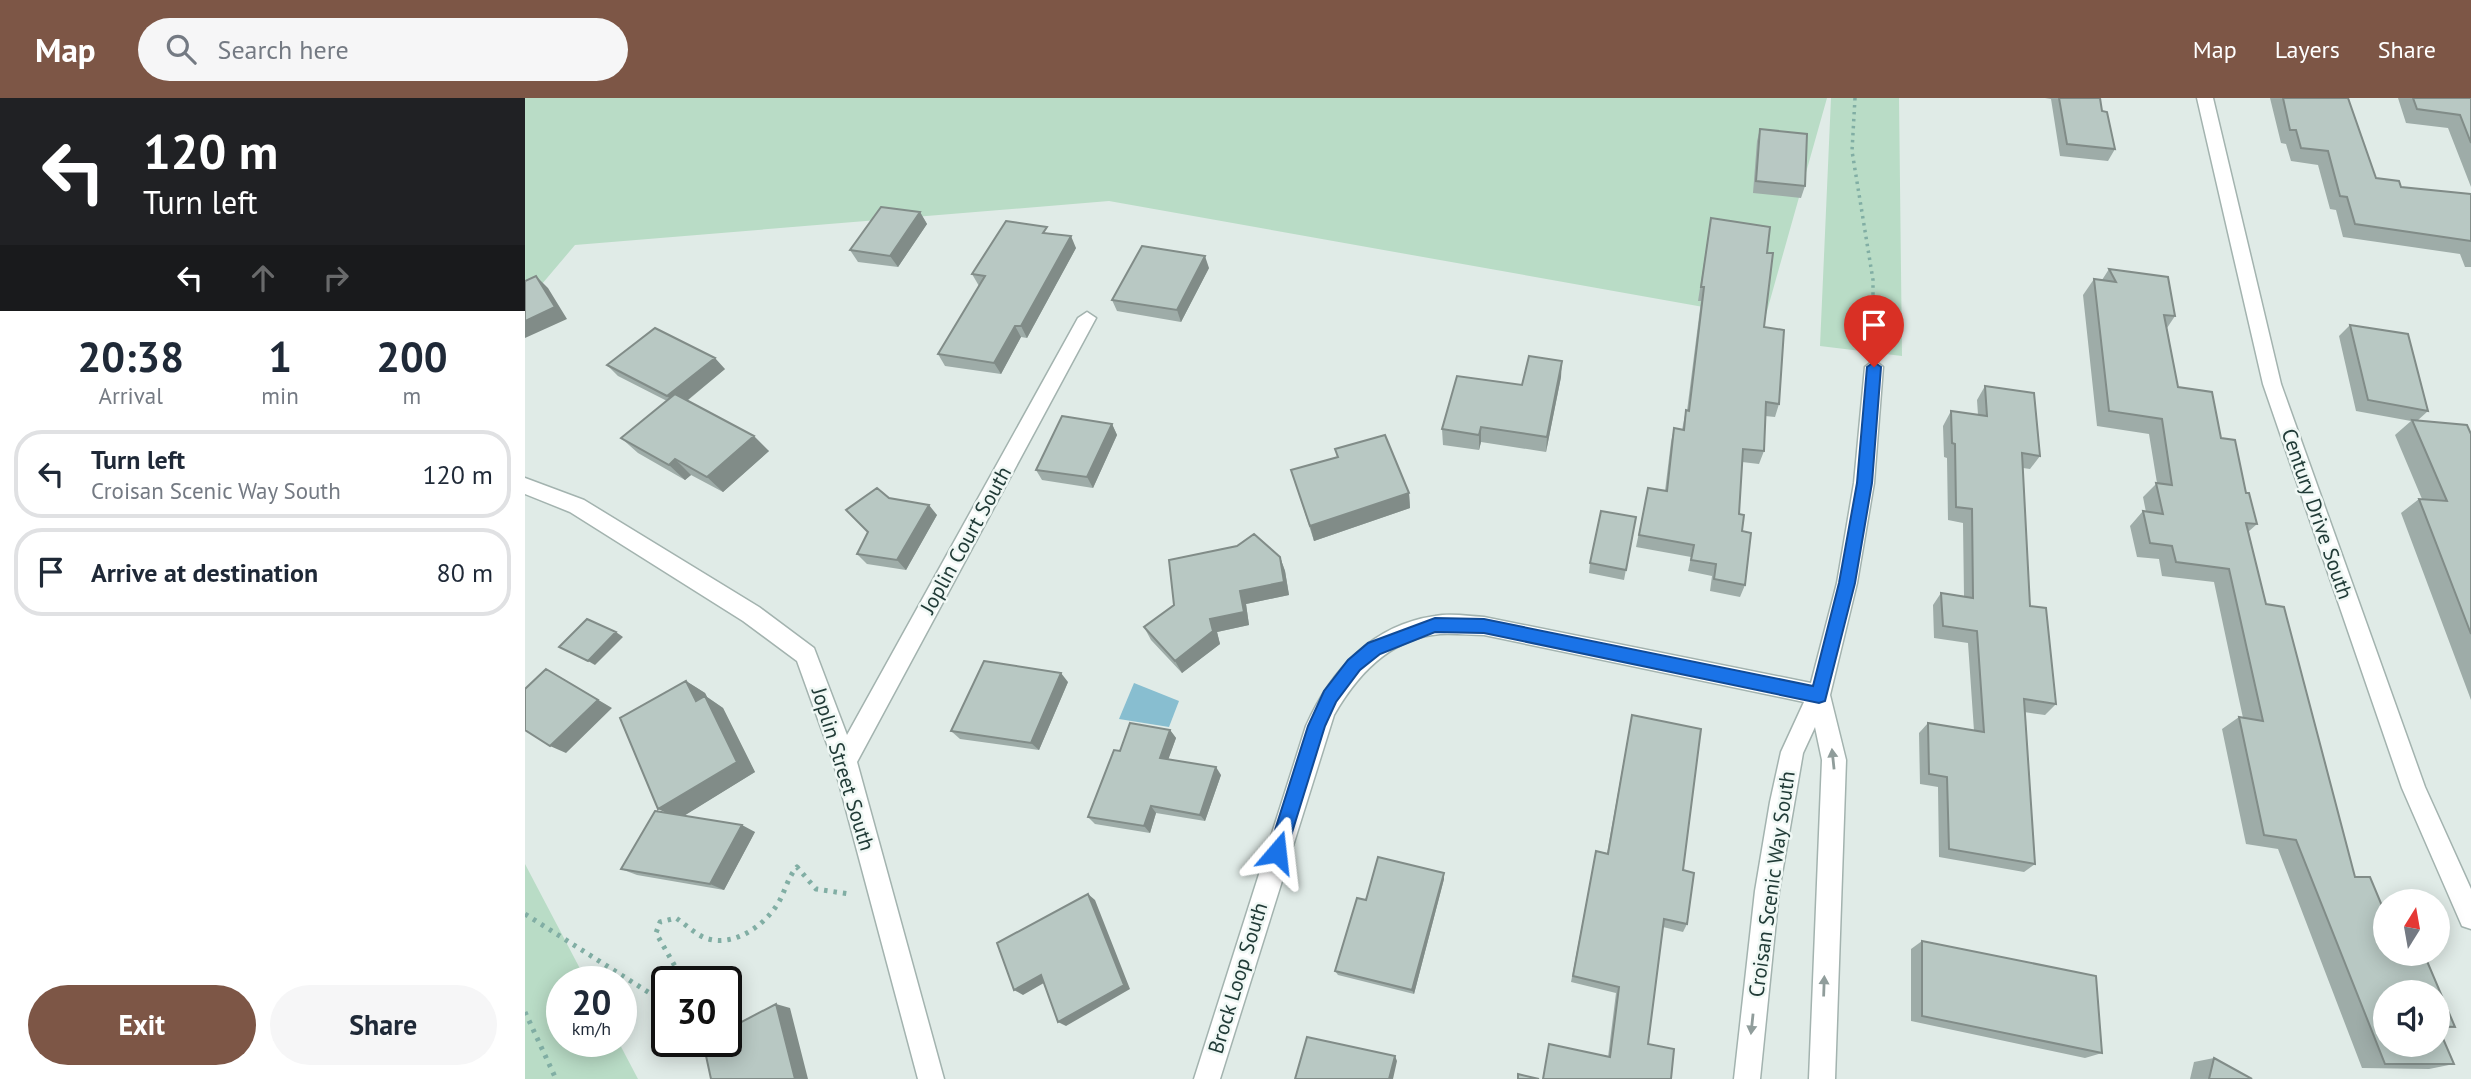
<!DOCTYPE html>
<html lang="en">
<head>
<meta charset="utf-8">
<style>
	body { margin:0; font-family:"PT Sans",sans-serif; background:#f6f6f7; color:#1f2937; height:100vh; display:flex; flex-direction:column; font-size:26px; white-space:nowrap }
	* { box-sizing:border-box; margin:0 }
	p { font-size:23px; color:#747a83 }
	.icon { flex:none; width:38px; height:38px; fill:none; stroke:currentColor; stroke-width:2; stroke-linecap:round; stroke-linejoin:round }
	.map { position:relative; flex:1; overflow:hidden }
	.side { display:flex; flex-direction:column; background:#fff; width:525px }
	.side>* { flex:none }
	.banner { background:#202124; color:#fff; overflow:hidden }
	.needle { width:46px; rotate:11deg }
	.controls { position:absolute; left:1848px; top:791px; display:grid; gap:14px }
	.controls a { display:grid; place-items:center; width:77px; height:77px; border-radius:50%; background:#fff; box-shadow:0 4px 18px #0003; font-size:35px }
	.speed { position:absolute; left:21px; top:868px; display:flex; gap:14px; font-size:35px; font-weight:700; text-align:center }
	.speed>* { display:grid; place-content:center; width:91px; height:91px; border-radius:50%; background:#fff; box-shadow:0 4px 18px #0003; line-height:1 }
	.speed small { font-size:18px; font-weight:400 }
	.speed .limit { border:4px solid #111; border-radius:10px; background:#fff; color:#111 }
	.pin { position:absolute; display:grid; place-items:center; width:60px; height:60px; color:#fff; margin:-72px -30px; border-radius:50% 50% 50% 0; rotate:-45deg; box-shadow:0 0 7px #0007 }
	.pin .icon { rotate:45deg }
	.me { position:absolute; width:77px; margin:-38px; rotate:17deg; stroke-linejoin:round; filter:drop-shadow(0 0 5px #0008) }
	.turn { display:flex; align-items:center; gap:24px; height:147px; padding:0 28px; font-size:32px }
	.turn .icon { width:91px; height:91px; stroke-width:2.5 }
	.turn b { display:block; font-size:49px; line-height:60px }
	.lanes { display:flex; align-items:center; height:66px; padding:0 28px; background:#0003; justify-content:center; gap:35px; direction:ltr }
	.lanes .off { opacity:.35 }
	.eta { display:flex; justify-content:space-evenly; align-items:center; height:119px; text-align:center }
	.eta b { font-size:42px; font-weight:700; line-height:49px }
	.button { display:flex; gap:14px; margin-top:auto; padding:14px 28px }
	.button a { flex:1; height:80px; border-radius:42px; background:#7d5646; color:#fff; font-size:28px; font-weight:700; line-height:80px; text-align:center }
	.button a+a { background:#f6f6f7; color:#1f2937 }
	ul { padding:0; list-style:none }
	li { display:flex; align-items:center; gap:21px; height:88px; margin:0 14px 10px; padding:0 14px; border:4px solid #e0e1e3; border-radius:28px }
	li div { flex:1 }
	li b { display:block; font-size:26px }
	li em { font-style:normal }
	header { display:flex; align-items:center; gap:42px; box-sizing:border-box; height:98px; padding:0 35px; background:#7d5646; color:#fff }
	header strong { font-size:33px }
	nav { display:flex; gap:38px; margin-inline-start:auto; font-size:24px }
	.search { width:490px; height:63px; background:#f6f6f7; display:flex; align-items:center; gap:18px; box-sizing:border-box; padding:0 24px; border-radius:38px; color:#747a83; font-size:26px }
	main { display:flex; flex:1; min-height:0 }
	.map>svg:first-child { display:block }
</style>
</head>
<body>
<header>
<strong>Map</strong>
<div class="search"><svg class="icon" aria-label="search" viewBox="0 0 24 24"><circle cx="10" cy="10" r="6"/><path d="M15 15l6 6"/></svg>Search here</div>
<nav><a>Map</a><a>Layers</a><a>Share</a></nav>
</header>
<main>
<section class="side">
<div class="banner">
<div class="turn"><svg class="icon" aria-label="left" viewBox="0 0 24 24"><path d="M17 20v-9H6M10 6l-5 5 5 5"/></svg><div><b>120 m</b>Turn left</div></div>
<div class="lanes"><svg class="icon" aria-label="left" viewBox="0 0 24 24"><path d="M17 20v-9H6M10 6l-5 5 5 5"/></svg><svg class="icon off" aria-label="ahead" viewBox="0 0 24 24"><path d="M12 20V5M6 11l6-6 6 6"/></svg><svg class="icon off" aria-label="right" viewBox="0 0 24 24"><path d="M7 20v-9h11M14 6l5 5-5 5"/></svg></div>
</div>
<div class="eta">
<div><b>20:38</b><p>Arrival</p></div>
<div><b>1</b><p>min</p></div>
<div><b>200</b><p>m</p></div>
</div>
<ul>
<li><svg class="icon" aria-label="left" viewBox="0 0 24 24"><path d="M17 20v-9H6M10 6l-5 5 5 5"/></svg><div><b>Turn left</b><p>Croisan Scenic Way South</p></div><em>120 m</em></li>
<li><svg class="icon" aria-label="arrive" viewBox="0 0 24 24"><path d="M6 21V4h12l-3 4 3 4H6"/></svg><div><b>Arrive at destination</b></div><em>80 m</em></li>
</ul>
<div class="button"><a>Exit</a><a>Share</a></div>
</section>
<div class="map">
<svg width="1946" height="981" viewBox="0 0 1946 981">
	<rect width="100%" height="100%" fill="#e0ebe7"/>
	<!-- green -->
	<path fill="#b9dcc6" d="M0,0H1302L1240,220L584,103L50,147L0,206Z
		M1306,0H1374L1377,258L1295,248Z
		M0,766L62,884H37V943H93L113,981H0Z"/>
	<!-- water -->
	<path fill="#88bed0" d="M609,585L654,603L644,629L594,621Z"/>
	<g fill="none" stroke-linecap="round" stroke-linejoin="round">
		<!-- minor casing -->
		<g stroke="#a3b3af" stroke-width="3">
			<path id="minor" d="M1672,0H1688L1756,286L1900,689L1946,791V831L1937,828L1877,690L1738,286Z
				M562,214L571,220L332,664L419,981H393L308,663L272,563L218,523L45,414L0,396V380L59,402L234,509L289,550L322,637L553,220Z
				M1349,262L1358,269L1349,385L1332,485L1305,597L1321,662L1310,981H1284L1297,662L1290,629L1278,655L1254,793L1235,981H1209L1230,793L1245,704L1256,654L1279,604L959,537C944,537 929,535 915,536C865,540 832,577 809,617L695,981H669L781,628C806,572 847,527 910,518C926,515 943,518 959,519L1286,585L1312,485L1329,385L1340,269Z"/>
		</g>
		<!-- path-far1 -->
		<path stroke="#81aea4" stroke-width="3.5" stroke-dasharray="2.5 4.5" stroke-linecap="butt" d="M1330,0L1327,53L1348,182V246"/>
		<!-- path -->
		<path stroke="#81aea4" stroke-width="5" stroke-dasharray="3.5 6" stroke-linecap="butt" d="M0,816L142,906
			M159,884L131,835L135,824L151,820C160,826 168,834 178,839C205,851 237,830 252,807C260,795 262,780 272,769L291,791L324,796
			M0,914L31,981"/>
		<!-- minor -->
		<use href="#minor" fill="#fff" fill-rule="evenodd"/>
	</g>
	<!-- wall -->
	<path fill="#9eaca8" d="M1520,0H1575L1577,13L1590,51L1583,63L1535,58L1526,1Z
		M1745,0H1823L1851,80L1876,89L1946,96V169H1940L1935,156L1818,139L1811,112L1805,111L1793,67L1766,63L1761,46L1756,45Z
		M1873,0H1946V89L1923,30L1881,25Z
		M1235,31L1280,88L1276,100L1228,95L1232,43Z
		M395,114L402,126L373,169L333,164L325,152Z
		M1186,120L1242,155L1239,229L1254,306L1250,319L1240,318L1239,353L1234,366L1217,364L1214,416L1217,433L1220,487L1215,499L1185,493L1187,478L1163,473L1166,459L1111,449L1123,390L1140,393L1146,344L1149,330L1157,332L1161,312L1162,313L1176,203H1173Z
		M525,136L551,150L502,240L496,239L476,276L420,268L413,256L454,188L447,176Z
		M684,170L656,224L592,213L587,202Z
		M1584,171L1650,218L1642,230L1653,289L1696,340L1721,395L1732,426L1723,434L1741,506L1830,779L1860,856L1930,929L1914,932L1929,966L1904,971L1837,970L1753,751L1721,746L1697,631L1714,619L1718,620L1689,484L1637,478L1634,461L1612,459L1605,428L1618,413L1621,414L1618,399L1632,385L1624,336L1572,328L1558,197L1569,181L1577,182Z
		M1825,227L1903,313L1892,323L1946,336V602L1876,415L1894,401H1897L1870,337L1886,323L1831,313L1814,238Z
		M82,267L200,271L162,303L244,353L198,394L166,377L160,382L113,355L96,340L142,303L93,278Z
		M1036,279L1021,354L956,344L954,352L918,347L917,331L997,287Z
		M1460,288L1515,358L1505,371L1498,370L1505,508L1531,606L1520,617L1499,614L1510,766L1499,774L1414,759L1413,689L1395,686L1394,635L1403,625L1449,633L1443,545L1409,540L1408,507L1416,495L1439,498L1438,425L1423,422L1422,360L1419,359L1418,328L1426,313L1453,317L1452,302Z
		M587,326L592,337L568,390L517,382L511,372Z
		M810,351L884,395L885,410L789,443L766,372L812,359Z
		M364,400L412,417L381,472L342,466L332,456Z
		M1111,419L1099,482L1064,475L1065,465Z
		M755,459L760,473L764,497L721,506L724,527L692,534L695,546L657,575L626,542L619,529Z
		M161,583L180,595L182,599L198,610L230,674L158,718L230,734L199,792L112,777L96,771L143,715Z
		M543,584L514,652L435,641L426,633Z
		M1107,617L1158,772L1162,826L1158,834L1138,829L1123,946L1146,981L1083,959L1091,895L1046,884L1071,753L1082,755Z
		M645,632L651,640L643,661L696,677L680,723L631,715L625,735L570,726L563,719L595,653Z
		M919,775V781L889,896L813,877L810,873L841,802Z
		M1397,843L1577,955L1560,960L1386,923V851Z
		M1689,960L1727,981H1665L1669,964Z"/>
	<!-- shaded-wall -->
	<path fill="#818c88" d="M395,114L402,126L373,169L365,158Z
		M546,138L551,150L502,240L496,228Z
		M680,158L684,170L656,224L652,212Z
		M11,178L23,190L42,221L0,240V223Z
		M490,228L496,239L476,276L469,265Z
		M190,260L200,271L154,309L142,298Z
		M1037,263L1036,279L1021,354L1022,339Z
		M587,326L592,337L568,390L562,379Z
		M956,329V344L954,352V337Z
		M229,338L244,353L198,394L182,379Z
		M150,361L166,377L160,382L144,367Z
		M884,395L885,410L789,443L785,428Z
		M404,407L412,417L381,472L372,462Z
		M755,459L760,473L764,497L721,506L724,527L692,534L695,546L657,575L650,563L685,521L715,493Z
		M91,534L98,539L70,567L63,563Z
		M21,571L87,610L41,655L25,648Z
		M536,575L543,584L514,652L506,645Z
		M161,583L180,595L182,599L198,610L230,674L154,721L133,711L171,603Z
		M645,632L651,640L641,668L635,660Z
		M691,669L696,677L680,723L675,717Z
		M626,708L631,715L625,735L619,728Z
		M217,727L230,734L199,792L185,786Z
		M919,775V781L889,896L887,892Z
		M563,796L570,802L605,891L541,928L533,924Z
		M516,877L524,882L498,897L489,892Z
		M251,906L265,910L283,981H270Z
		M870,958L872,963L868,981H864Z"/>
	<!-- building -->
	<path fill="#b8c8c3" stroke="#818c88" stroke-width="2" d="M1534,0H1575L1577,13L1582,14L1590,51L1542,46Z
		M1758,0H1823L1851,80L1874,83L1876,89L1946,96V143L1830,126L1822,99L1815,98L1803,53L1776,50L1771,32H1765Z
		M1888,0H1946V45L1935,17L1892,11Z
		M1235,31L1282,36L1280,88L1231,83Z
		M356,109L395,114L365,158L325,152Z
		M1186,120L1245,129L1242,155H1248L1239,229L1259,232L1254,306L1241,304L1239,353L1218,351L1214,416L1219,417L1217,433L1226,435L1220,487L1189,481L1191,466L1166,462L1169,447L1114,437L1123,390L1142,393L1149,330L1159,332L1161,312L1164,313L1179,189H1176Z
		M481,123L522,129L518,135L546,138L496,228H490L469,265L413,256L460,178L447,176Z
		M617,148L680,158L652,212L587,202Z
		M1584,171L1643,179L1650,218L1639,217L1653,289L1687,294L1696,340L1710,342L1721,395H1724L1732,426L1721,425L1741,506L1759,509L1830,779H1845L1860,815V856H1899L1930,929L1913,928V894H1860V947H1913V929L1929,966H1860L1771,742L1739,737L1714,619L1738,623L1704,471L1651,464L1647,448L1625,445L1618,413L1638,416L1631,385L1647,387L1637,321L1584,313L1569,181L1591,184Z
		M11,178L30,209L0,223V183Z
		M1825,227L1883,236L1903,313L1843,302Z
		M130,230L190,260L142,298L82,267Z
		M1004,258L1037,263L1022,339L956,329L954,337L917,331L932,278L997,287Z
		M1460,288L1509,295L1515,358L1497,355L1505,508L1521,510L1531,606L1499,601L1510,766L1424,751L1422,679L1404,676L1403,625L1459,634L1452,533L1418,528L1416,495L1448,500L1447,411L1431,409L1430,346L1427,345L1426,313L1462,318Z
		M150,296L229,338L182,379L150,361L144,367L96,340Z
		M537,318L587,326L562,379L511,372Z
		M1887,322L1942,327L1946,336V536L1894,401L1922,403Z
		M860,337L884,395L785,428L766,372L813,359L810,351Z
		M352,390L364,400L404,407L372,462L332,456L343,434L321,412Z
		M1076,413L1111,419L1101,472L1065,465Z
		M729,436L755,459L759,484L715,493L719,514L685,521L688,533L650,563L619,529L649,507L644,462L712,448Z
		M62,521L91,534L63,563L34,549Z
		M459,563L536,575L506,645L426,633Z
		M21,571L73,602L25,648L0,632V591Z
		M161,583L171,603L180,598L212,664L133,711L95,620Z
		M1107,617L1176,631L1158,772L1169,775L1162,826L1139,821L1123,946L1149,951L1146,981H1018L1024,946L1085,959L1094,889L1048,878L1071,753L1083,756Z
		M605,625L645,632L635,660L691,669L675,717L626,708L619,728L563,719L589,652L595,653Z
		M130,713L217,727L185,786L96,771Z
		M853,759L919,775L887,892L810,873L832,800L841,802Z
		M563,796L599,887L533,924L516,877L489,892L472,845Z
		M1397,843L1571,878L1577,955L1397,918Z
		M251,906L270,981H186L178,944L201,943V932Z
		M782,939L870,958L864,981H770Z
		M1689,960L1727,981H1684Z
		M993,976L1014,981H993Z"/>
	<!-- one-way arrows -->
	<defs><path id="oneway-solid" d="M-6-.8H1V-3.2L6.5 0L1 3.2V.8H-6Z" transform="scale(1.75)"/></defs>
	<g fill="#909d9b">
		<use href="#oneway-solid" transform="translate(1308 661) rotate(-96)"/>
		<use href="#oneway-solid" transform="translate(1299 888) rotate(-88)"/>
		<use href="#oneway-solid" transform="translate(1227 926) rotate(96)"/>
	</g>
	<!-- route -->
	<path fill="#1a73e8" stroke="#114b97" stroke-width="2" d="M1349,264L1356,269L1347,385L1330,485L1300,603L1294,605L959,535L910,534L855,556L835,572L811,604L800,628L761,754L759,760L752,763L746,760L743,754L783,628L799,593L823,562L843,545L910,520L959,521L1288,588L1314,485L1332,385L1342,269Z"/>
	<g text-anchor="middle" stroke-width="5" stroke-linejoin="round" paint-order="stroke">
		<!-- street labels -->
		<g font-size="21" fill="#213b37" stroke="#f0f8f5">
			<text transform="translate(1792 416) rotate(71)" y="7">Century Drive South</text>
			<text transform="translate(441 442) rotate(-61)" y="7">Joplin Court South</text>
			<text transform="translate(318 671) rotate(73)" y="7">Joplin Street South</text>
			<text transform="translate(1247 786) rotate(-82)" y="7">Croisan Scenic Way South</text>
			<text transform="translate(713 880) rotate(-73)" y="7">Brock Loop South</text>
		</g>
	</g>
</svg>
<div class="controls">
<a><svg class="needle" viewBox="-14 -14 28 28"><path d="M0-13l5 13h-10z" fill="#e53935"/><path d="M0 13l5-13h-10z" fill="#747a83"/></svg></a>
<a><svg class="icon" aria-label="sound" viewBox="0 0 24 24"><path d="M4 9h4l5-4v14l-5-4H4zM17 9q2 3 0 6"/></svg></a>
</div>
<div class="speed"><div>20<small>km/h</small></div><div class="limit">30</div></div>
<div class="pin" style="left:1349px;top:269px;background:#d93025"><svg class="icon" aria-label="arrive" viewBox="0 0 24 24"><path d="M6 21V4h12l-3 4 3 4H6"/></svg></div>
<svg class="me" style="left:752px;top:754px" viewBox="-20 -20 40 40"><path d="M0-17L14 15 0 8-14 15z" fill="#1a73e8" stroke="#fff" stroke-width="4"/></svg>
</div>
</main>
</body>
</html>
